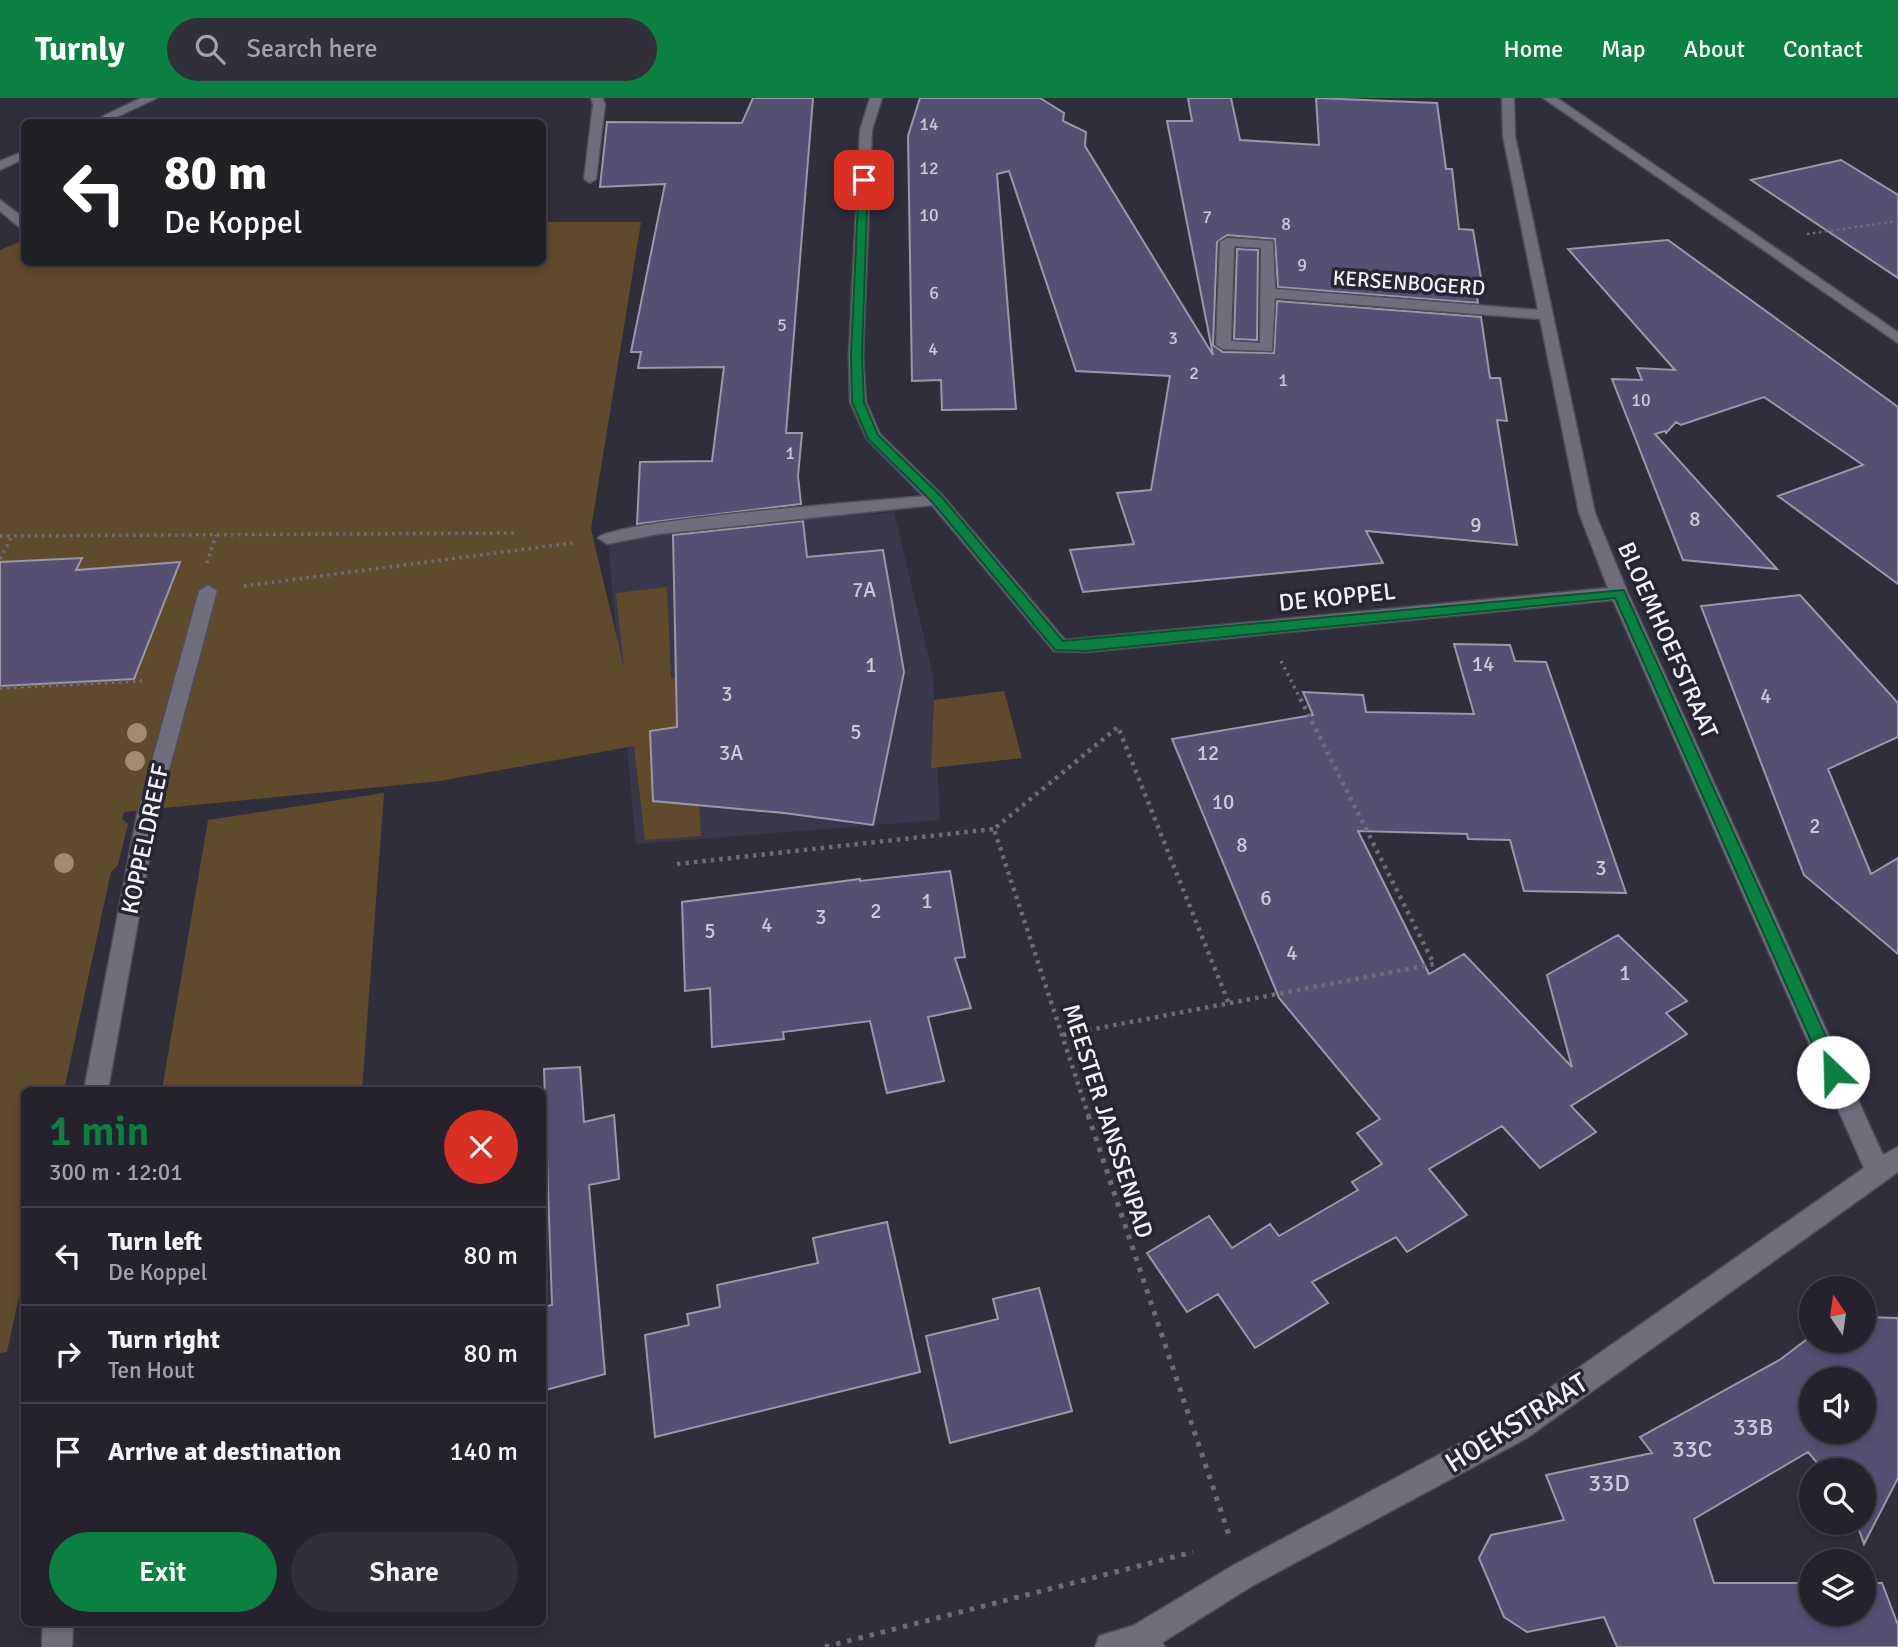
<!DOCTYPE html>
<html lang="en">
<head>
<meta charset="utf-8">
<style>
	body { margin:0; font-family:Signika,sans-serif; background:#312f39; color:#f1f3f6; height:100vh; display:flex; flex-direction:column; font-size:26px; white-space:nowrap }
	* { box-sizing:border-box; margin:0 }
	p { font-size:23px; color:#a3a4aa }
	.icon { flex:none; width:38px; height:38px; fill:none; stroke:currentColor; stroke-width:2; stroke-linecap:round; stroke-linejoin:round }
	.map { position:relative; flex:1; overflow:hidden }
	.sheet { position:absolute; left:21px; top:989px; width:525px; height:539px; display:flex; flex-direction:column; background:#25222d; border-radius:10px; box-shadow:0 4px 10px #0003,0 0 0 2px #423f49 }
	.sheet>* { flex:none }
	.banner { position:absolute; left:21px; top:21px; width:525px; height:147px; border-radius:10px; box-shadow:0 4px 10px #0003,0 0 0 2px #423f49; background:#202124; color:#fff; overflow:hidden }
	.needle { width:46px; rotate:347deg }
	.tools { position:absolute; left:1799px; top:1178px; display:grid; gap:14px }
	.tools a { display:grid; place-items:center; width:77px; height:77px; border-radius:50%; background:#25222d; box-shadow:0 4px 10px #0003,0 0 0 2px #423f49; font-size:35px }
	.pin { position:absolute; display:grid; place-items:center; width:60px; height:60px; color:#fff; margin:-30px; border-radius:14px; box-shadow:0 4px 10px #0006 }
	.me { position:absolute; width:77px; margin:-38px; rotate:336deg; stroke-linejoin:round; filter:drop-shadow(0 0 5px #0008) }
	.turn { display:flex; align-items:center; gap:24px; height:147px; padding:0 28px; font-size:32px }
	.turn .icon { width:91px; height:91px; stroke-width:2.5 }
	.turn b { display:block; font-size:49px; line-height:60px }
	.round { display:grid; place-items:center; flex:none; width:74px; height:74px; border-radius:37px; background:#312f39 }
	.overview { display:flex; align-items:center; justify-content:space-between; height:119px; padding:0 28px }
	h1 { font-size:42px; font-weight:600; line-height:52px; color:#0b8043 }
	.button { display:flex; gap:14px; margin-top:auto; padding:14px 28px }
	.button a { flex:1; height:80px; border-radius:42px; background:#0b8043; color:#fff; font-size:28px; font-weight:600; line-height:80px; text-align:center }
	.button a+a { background:#312f39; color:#f1f3f6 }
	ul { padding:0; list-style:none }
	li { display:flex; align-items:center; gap:21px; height:98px; padding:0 28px; border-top:2px solid #423f49 }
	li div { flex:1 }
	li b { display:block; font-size:26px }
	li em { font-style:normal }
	header { display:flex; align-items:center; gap:42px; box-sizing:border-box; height:98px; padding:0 35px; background:#0b8043; color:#fff }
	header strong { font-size:33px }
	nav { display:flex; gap:38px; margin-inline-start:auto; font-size:24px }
	.search { width:490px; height:63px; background:#312f39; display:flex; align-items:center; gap:18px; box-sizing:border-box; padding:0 24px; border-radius:38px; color:#a3a4aa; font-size:26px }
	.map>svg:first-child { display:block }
</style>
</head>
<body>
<header>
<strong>Turnly</strong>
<div class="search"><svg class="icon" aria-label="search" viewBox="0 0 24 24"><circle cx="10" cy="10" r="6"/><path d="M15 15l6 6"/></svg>Search here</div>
<nav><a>Home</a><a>Map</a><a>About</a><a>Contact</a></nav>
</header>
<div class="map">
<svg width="1898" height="1549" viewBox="0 0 1898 1549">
	<rect width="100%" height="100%" fill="#312e3c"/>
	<!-- built -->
	<path fill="#3b374b" d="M894,414L933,577L940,722L636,746L608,444L662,433Z"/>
	<!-- green -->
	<path fill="#5e4b2e" d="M543,124H641L591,431L624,570L616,495L667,489L671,580L691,581L701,738L645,742L634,648L440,683L124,714L122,721L128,726L118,767L111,774L64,992H24V1175L7,1254L0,1255V152L24,142V164H542Z
		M1004,593L1022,660L931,670L934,602Z
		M384,695L362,992H162L208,722Z"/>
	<!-- building -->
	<path fill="#574f72" stroke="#9b98a9" stroke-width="2" fill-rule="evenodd" d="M753,0H813L786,335H802L798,378L801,406L637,426L640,364L712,363L724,269L638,270L641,254H631L665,86L600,89L607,24L742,25Z
		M920,0H1040L1064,15L1063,23L1086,34L1085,48L1213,257L1167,23H1192L1188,0H1231L1240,42L1319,47L1316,0L1437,5L1446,71H1452L1459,131L1473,132L1481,180H1474L1478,205L1278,189L1275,141L1227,137L1217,144L1213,247L1223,254L1274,255L1277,203L1481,219L1490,280H1500L1507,323L1497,322L1517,447L1366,433L1383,465L1083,494L1070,452L1134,446L1117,395L1151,392L1170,278L1076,273L1009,73L997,76L1016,311L942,312L941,282L912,283L908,38Z
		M1841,62L1898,97V180L1751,82Z
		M1668,142L1898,309V486L1778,398L1863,367L1764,299L1681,327L1676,324L1666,335L1665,333L1655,336L1777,471L1683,462L1612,281L1642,282L1637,270L1675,272L1568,151Z
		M1237,151L1258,152L1257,242L1234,241Z
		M803,423L807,459L883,452L904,574L873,727L784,715L653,703L650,633L677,629L673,437Z
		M82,460L76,472L180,464L134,581L0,588V464Z
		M1800,497L1898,605V639L1828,671L1871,776L1898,760V856L1804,777L1701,508Z
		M1454,546L1510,547L1515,563L1546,564L1626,795L1524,793L1510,742L1468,741L1467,736L1358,733L1429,876L1464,856L1572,969L1547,877L1618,837L1687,903L1666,915L1687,936L1571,1008L1596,1034L1540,1070L1502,1028L1429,1071L1467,1117L1407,1154L1396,1139L1312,1184L1328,1205L1255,1250L1218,1196L1187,1214L1147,1155L1209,1118L1232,1150L1270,1126L1279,1138L1358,1092L1352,1084L1382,1066L1357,1035L1380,1021L1279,900L1172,641L1313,617L1303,594L1363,597L1366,614L1474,616Z
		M950,773L965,859L955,860L971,910L928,919L944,983L887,995L870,923L783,934L784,941L712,949L710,890L685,893L682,804L860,781V783Z
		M580,969L584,1024L614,1017L619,1081L589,1087L605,1276L542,1293V1209L552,1207L544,971Z
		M887,1124L920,1274L655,1339L645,1237L689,1227L687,1216L720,1209L717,1187L818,1165L813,1140Z
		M1039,1190L1072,1313L950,1345L926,1238L998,1221L993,1201Z
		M1864,1219L1898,1220V1380L1864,1446L1856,1424H1864V1372H1823L1808,1354L1694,1421L1714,1485H1811V1516H1864V1485H1882L1898,1527V1549H1617L1604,1519L1527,1534L1504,1519L1479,1460L1491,1437L1564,1422L1546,1377L1652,1355L1640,1339L1781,1261L1811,1238V1242H1864ZM1811,1281H1864V1334H1811Z"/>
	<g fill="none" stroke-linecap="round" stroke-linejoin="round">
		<!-- lane casing -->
		<g stroke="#4e4c57" stroke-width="3">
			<path id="lane" d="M591,0H603L605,7L596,81L590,85L584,81L593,7Z
				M937,397L943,398L945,402L943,406L659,436L607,446L598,440C612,422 895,401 937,397Z"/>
		</g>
		<!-- street casing -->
		<g stroke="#4e4c57" stroke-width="3">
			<path id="street" d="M141,0H157L106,24H91Z
				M870,0H882L872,32L863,256L866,304L880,336L943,398L1065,542L1608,490L1579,415L1540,221L1275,200L1272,253L1223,251L1216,247L1220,144L1227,140L1273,143L1275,191L1538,212L1503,38L1502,0H1514L1515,38L1595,415L1628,495L1883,1057L1898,1049V1074L1527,1340L1252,1488L1155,1549H1131L1127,1540L1131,1529L1232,1468L1507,1320L1864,1070L1613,502L1086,554L1054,553L931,406L867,341L850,304L849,256L860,32ZM1234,148L1261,150L1260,245L1231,243Z
				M1543,0H1557L1898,234V245Z
				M24,53V61L0,72V63Z
				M0,102L24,120V130L19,129L0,113Z
				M208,487L217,493L157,717L108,992H84L137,717L199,493Z
				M43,1524H73L72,1549H42Z"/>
		</g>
		<!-- secondary casing -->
		<g stroke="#4e4c57" stroke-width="3">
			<path id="secondary" d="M1142,1525L1153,1529L1165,1549H1095L1099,1538Z"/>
		</g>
		<!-- path-far3 -->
		<path stroke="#6f6c79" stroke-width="2.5" stroke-dasharray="2.5 3.5" stroke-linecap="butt" d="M1807,136L1898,123"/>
		<!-- path-far2 -->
		<path stroke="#6f6c79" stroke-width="3.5" stroke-dasharray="2.5 4.5" stroke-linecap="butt" d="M0,438L514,435
			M0,461L12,438
			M207,465L216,437
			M244,488L572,445
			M1281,563L1299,598
			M0,590L142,583"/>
		<!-- path-far1 -->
		<path stroke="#6f6c79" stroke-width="4.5" stroke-dasharray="3.5 5" stroke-linecap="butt" d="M677,766L994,731
			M1063,937L1434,866L1298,596
			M1089,1019L994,731L1118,629L1229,906"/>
		<!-- path -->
		<path stroke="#6f6c79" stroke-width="5" stroke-dasharray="4.5 7" stroke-linecap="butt" d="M1088,1017L1229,1437
			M825,1549L1193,1454"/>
		<!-- lane -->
		<use href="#lane" fill="#706d7d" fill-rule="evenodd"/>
		<!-- street -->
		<use href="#street" fill="#706d7d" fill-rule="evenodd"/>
		<!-- secondary -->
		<use href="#secondary" fill="#706d7d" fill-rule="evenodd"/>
	</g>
	<!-- trees -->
	<g fill="#a28b71">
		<circle cx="137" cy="635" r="10"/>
		<circle cx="135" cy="663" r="10"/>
		<circle cx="64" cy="765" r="10"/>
	</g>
	<!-- route -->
	<path fill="#0b8043" stroke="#07532c" stroke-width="2" d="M864,79L868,82L862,256L864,304L878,337L942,399L1063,543L1624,492L1842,974L1839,979L1833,982L1827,979L1615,500L1086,553L1055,552L933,405L868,341L852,304L851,256L859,82Z"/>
	<g text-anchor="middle" stroke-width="7" stroke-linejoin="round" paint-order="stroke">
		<!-- far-number labels -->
		<g font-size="18" fill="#cdc9d9">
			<text x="929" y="32">14</text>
			<text x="929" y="76">12</text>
			<text x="929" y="123">10</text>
			<text x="1207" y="125">7</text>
			<text x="1286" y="132">8</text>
			<text x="1302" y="173">9</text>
			<text x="934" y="201">6</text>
			<text x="782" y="233">5</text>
			<text x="1173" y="246">3</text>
			<text x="933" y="257">4</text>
			<text x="1194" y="281">2</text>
			<text x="1283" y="288">1</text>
			<text x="1641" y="308">10</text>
			<text x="790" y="361">1</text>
		</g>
		<!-- far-street labels -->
		<g font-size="21" fill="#f4f2fb" stroke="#272532">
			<text transform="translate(1409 185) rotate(4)" y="7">KERSENBOGERD</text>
		</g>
		<!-- number labels -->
		<g font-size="21" fill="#cdc9d9">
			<text x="1695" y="428">8</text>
			<text x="1476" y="434">9</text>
			<text x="864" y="499">7A</text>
			<text x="1483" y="573">14</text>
			<text x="871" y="574">1</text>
			<text x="727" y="603">3</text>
			<text x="1766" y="605">4</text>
			<text x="856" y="641">5</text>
			<text x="731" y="662">3A</text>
			<text x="1208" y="662">12</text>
			<text x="1223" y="711">10</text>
			<text x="1815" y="735">2</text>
			<text x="1242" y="754">8</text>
			<text x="1601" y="777">3</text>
			<text x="1266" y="807">6</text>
			<text x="927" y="810">1</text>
			<text x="876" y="820">2</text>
			<text x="821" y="826">3</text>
			<text x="767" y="834">4</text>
			<text x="710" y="840">5</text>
			<text x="1292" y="862">4</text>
			<text x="1625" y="882">1</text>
		</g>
		<!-- street labels -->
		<g font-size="24" fill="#f4f2fb" stroke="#272532">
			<text transform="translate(1337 499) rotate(-6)" y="8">DE KOPPEL</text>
			<text transform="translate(1668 542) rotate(66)" y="8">BLOEMHOEFSTRAAT</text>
			<text transform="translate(145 741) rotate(-78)" y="8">KOPPELDREEF</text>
			<text transform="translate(1108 1023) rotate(72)" y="8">MEESTER JANSSENPAD</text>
		</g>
		<!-- near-number labels -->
		<g font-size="24" fill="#cdc9d9">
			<text x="1753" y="1337">33B</text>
			<text x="1692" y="1359">33C</text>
			<text x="1609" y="1393">33D</text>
		</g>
		<!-- near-street labels -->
		<g font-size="28" fill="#f4f2fb" stroke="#272532">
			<text transform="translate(1516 1324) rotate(-32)" y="10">HOEKSTRAAT</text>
		</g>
	</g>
</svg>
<div class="tools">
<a><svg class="needle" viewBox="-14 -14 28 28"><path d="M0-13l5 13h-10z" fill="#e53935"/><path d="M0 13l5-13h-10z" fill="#a3a4aa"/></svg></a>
<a><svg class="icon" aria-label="sound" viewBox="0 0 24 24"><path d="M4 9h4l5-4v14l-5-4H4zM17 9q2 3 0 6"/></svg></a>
<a><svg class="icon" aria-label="search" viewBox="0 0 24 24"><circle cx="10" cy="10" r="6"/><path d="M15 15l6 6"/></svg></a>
<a><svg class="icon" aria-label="layers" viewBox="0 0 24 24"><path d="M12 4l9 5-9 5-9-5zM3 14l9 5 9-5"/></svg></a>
</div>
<div class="pin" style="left:864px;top:82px;background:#d93025"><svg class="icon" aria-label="arrive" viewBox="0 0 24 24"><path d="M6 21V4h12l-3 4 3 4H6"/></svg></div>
<svg class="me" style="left:1833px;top:974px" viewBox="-20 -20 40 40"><circle r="19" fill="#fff"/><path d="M0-13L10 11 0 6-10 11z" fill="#0b8043"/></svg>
<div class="banner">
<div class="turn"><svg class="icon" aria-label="left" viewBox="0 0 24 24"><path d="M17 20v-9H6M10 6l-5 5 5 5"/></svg><div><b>80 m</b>De Koppel</div></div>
</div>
<section class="sheet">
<div class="overview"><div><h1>1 min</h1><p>300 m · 12:01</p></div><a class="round" style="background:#d93025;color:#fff"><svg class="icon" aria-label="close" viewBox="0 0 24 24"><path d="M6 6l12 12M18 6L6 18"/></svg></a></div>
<ul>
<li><svg class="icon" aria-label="left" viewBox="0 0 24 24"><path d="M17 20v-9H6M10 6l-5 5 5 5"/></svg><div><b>Turn left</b><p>De Koppel</p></div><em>80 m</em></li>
<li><svg class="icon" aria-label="right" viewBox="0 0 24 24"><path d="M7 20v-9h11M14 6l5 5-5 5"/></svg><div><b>Turn right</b><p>Ten Hout</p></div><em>80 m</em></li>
<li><svg class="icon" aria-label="arrive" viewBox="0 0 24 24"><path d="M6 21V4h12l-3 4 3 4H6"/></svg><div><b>Arrive at destination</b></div><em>140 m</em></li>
</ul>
<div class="button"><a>Exit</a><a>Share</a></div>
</section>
</div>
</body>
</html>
